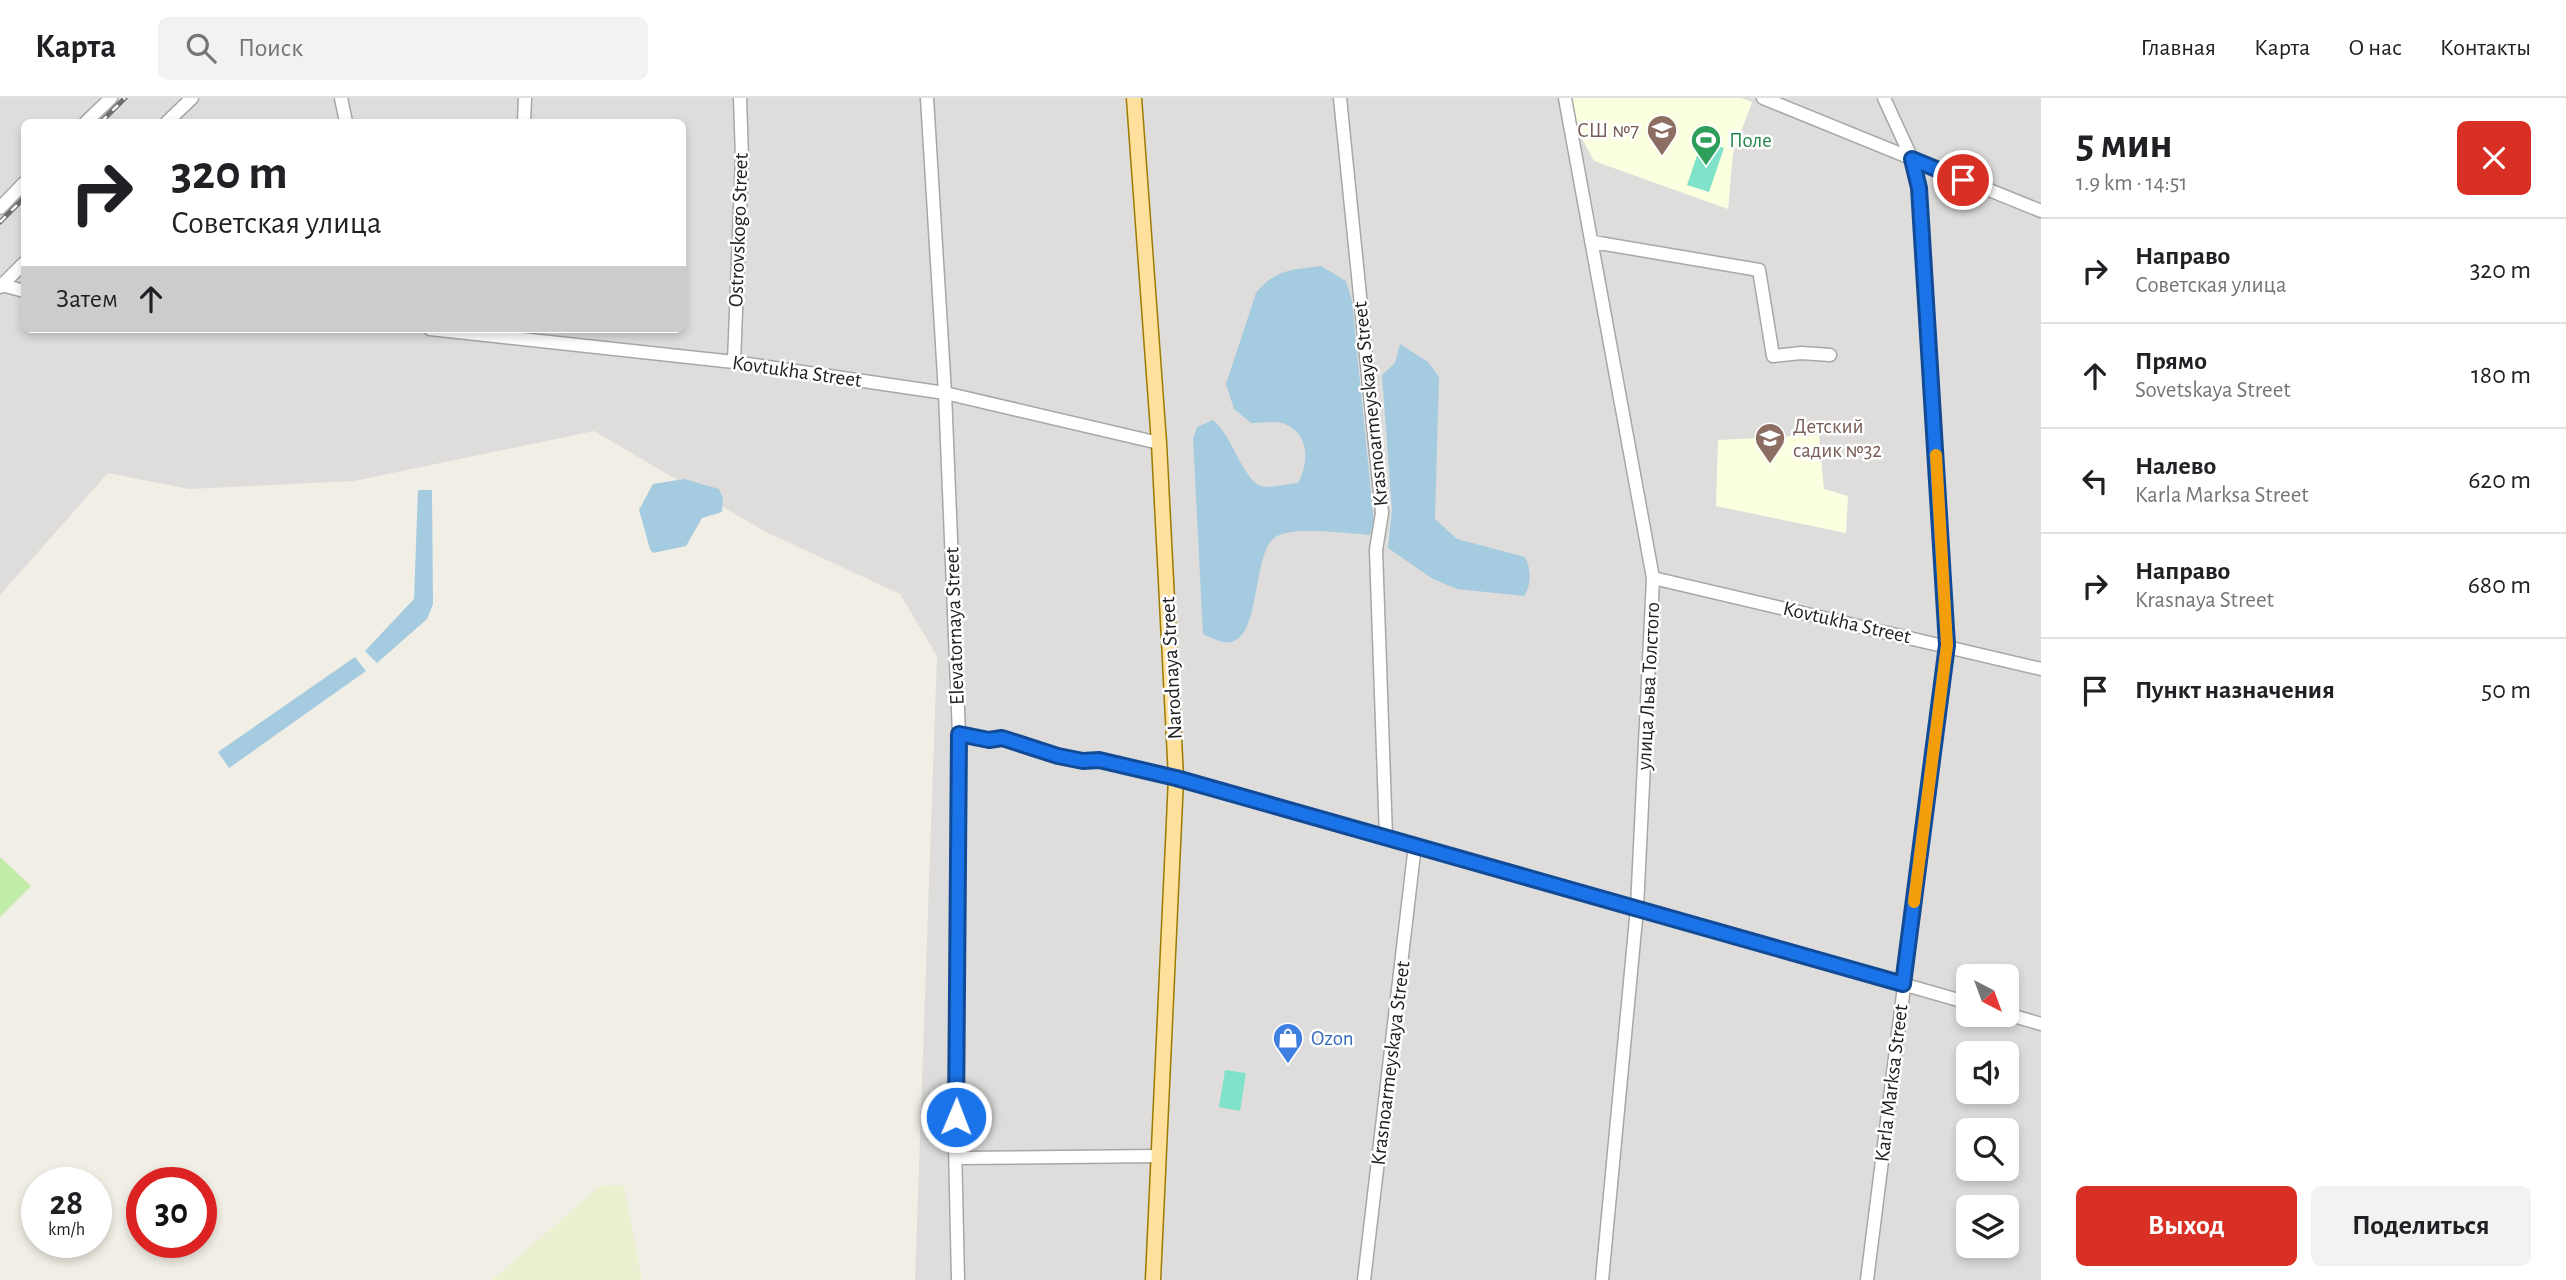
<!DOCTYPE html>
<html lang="ru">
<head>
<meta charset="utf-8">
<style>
	body { margin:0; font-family:"Alegreya Sans",sans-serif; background:#f2f2f2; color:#202124; height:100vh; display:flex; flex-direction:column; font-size:26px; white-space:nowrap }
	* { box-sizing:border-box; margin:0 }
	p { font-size:23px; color:#757577 }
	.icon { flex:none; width:38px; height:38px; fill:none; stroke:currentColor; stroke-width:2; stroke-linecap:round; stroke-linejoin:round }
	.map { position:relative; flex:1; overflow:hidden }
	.side { display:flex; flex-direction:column; background:#fff; width:525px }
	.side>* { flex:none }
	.guide { position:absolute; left:21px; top:21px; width:665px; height:214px; border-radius:10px; box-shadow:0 4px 10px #0003; background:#fff; color:#202124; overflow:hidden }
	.needle { width:46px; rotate:139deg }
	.fabs { position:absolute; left:1956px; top:866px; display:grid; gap:14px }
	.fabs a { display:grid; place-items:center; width:63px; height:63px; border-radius:10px; background:#fff; box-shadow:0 4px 10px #0003; font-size:35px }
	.speed { position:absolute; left:21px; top:1069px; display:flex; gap:14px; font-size:35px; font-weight:700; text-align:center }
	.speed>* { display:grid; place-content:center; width:91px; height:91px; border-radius:50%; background:#fff; box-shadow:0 4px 10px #0003; line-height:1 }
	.speed small { font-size:18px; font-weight:400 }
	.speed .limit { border:10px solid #d22; background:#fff; color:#111 }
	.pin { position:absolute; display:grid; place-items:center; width:60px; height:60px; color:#fff; margin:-30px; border:4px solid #fff; border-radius:50%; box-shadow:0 2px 7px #0007 }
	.me { position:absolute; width:77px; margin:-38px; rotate:1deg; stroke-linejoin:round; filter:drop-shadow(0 0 5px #0008) }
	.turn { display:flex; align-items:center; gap:24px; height:147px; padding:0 35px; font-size:32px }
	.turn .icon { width:91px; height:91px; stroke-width:2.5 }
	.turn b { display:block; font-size:49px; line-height:60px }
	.then { display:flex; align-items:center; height:66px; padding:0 35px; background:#0003; gap:14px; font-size:26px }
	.round { display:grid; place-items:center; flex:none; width:74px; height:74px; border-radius:10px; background:#f2f2f2 }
	.headline { display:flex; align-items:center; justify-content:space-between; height:119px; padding:0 35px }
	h1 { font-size:42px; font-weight:700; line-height:52px }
	.primary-button { display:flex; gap:14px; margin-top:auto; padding:14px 35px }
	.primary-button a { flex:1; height:80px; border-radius:10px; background:#d93025; color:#fff; font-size:28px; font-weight:700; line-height:80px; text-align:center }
	.primary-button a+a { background:#f2f2f2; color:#202124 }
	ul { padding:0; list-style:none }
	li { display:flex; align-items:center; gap:21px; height:105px; padding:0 35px; border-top:2px solid #e0e0e0 }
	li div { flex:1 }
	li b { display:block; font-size:26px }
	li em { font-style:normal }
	header { display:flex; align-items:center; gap:42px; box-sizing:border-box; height:98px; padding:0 35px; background:#fff; border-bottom:2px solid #e0e0e0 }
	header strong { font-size:33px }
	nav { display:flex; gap:38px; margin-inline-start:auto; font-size:24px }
	.search { width:490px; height:63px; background:#f2f2f2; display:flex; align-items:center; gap:18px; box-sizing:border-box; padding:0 24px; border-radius:10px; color:#757577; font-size:26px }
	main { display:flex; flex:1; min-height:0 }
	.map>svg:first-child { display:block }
</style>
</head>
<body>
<header>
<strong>Карта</strong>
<div class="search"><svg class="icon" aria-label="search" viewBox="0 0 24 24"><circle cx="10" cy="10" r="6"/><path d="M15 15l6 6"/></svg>Поиск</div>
<nav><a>Главная</a><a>Карта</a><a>О нас</a><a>Контакты</a></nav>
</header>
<main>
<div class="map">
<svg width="2041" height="1182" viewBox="0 0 2041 1182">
	<rect width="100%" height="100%" fill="#f1eee5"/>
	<!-- residential -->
	<path fill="#dedddc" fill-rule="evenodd" d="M0,0H2041V1182H915L937,558L900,496L764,433L594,333L354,383L189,391L108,375L0,497ZM24,24H682V231H24ZM1969,878H2007V917H1969ZM1969,956H2007V994H1969ZM1969,1032H2007V1071H1969ZM1969,1110H2007V1148H1969Z"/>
	<!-- education -->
	<path fill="#fbffe0" d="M1568,0H1741L1752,4L1733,55L1728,111L1594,63L1568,14Z
		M1819,337L1824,391L1848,398L1846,435L1716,408L1718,342Z"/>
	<!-- farmland -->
	<path fill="#eaf0d0" d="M624,1087L642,1182H492L600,1088Z"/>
	<!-- grass -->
	<path fill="#c2eda9" d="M0,759L31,788L0,819Z"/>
	<!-- pitch -->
	<path fill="#80e3c9" d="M1702,43L1724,50L1709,94L1687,87Z
		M1225,972L1246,975L1240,1013L1219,1009Z"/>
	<!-- water -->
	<path fill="#a4cbe0" d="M1321,168L1346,183L1352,203L1374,425L1370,437C1349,436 1289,427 1274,440C1251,458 1262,552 1223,544C1217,543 1210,539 1203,536L1193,341L1197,329L1213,322C1233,337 1244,388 1265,389C1275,389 1287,386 1298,385C1309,364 1310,337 1285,326C1276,322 1261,325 1251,325L1234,311L1226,286L1256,195C1275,171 1292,172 1321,168Z
		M1400,246L1428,264L1439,279L1435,421L1457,441L1525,459C1531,470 1532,487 1524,498L1457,491L1433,481L1388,450L1392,412L1382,277L1395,265Z
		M684,381L719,391L723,401L722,414L702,420L686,448L653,455L650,451L639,412L653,386Z
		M418,392H432L433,506L427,521L377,565L365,553L414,501Z
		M355,559L366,573L229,670L218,654Z"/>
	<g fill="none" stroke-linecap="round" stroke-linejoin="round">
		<!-- minor casing -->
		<g stroke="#a7a7a7" stroke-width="15">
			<path id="minor" d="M341,0L346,24
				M927,0L945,295L959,636L955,1047L958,1182
				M1340,0L1382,415L1376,452L1386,739
				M1565,0L1653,480L1637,810L1602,1182
				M1763,0L2041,113
				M86,24L111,0
				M167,24L192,0
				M524,24L525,0
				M0,110L24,85
				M1593,144L1759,172L1773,258L1801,255L1830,257
				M2,187L24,193
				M0,189L24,165
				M430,231L734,264L945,295L1159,345
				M734,264L742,60L740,0
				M1653,480L2041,571
				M959,636L990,642L1002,640L1058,658L1083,663L1099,662L1176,680L1969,905
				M2007,916L2041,926
				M956,1060L1159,1058
				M1364,1182L1415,747
				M1867,1182L1947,547L1919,90L1912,61L1884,0"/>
		</g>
		<!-- major casing -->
		<g stroke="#9b7b00" stroke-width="17">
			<path id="major" d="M1134,0L1159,345L1176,680L1153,1182"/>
		</g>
		<!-- minor -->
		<use href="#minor" stroke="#fff" stroke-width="12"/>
		<!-- major -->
		<use href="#major" stroke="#ffe09c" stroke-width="14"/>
		<!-- rail casing -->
		<g stroke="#6e6e6e" stroke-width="5">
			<path id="rail" d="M101,24L125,0
				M0,124L24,100"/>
		</g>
		<!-- rail -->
		<use href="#rail" stroke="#fff" stroke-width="2.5" stroke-dasharray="8" stroke-linecap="butt"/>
	</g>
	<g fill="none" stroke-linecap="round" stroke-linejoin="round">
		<!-- route casing -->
		<g stroke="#114b97" stroke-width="18">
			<path id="route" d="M956,1019L959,636L989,642L1002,640L1058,658L1083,663L1099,662L1176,680L1903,886L1947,547L1919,90L1912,61L1963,82"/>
		</g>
		<!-- route -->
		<use href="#route" stroke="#1a73e8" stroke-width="12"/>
		<!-- slow -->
		<path stroke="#f59e0b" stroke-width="12" d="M1914,804L1947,547L1936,357"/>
	</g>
	<!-- icons -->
	<defs>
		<g id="school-pin" transform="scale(1.575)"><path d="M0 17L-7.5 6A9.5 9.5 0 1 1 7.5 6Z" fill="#8d6e63" stroke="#fff"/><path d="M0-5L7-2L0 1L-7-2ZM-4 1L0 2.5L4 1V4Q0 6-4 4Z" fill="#fff"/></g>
		<g id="stadium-pin" transform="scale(1.575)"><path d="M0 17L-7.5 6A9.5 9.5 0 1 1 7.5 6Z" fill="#2e9e5b" stroke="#fff"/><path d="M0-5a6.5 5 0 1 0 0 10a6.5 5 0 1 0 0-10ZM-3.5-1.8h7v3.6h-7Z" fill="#fff"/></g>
		<g id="shop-pin" transform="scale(1.575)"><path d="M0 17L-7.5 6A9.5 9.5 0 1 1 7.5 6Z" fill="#3f7fe0" stroke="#fff"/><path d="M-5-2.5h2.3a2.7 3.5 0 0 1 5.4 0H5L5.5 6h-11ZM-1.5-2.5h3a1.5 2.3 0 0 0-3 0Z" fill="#fff"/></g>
	</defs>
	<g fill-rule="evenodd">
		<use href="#school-pin" x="1662" y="32"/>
		<use href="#stadium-pin" x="1706" y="42"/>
		<use href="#school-pin" x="1770" y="340"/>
		<use href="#shop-pin" x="1288" y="940"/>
	</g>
	<g text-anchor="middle" stroke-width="5" stroke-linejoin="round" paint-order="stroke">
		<!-- education labels -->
		<g font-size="21" fill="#785e54" stroke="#fff" text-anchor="end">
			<text x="1639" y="39">СШ №7</text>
			<text x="1793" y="335" text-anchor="start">Детский<tspan x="1793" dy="24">садик №32</tspan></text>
		</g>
		<!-- leisure labels -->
		<g font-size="21" fill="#27864d" stroke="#fff" text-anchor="start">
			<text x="1729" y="49">Поле</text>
		</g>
		<!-- street labels -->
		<g font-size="21" fill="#202020" stroke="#fff">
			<text transform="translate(738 132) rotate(-88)" y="7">Ostrovskogo Street</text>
			<text transform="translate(797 273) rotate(8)" y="7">Kovtukha Street</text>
			<text transform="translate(1370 306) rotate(-96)" y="7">Krasnoarmeyskaya Street</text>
			<text transform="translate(1847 524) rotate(13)" y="7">Kovtukha Street</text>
			<text transform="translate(954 528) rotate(-92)" y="7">Elevatornaya Street</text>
			<text transform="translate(1171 570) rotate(-93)" y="7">Narodnaya Street</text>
			<text transform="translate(1648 588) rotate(-87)" y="7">улица Льва Толстого</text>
			<text transform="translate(1390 965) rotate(-83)" y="7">Krasnoarmeyskaya Street</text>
			<text transform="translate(1891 985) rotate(-83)" y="7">Karla Marksa Street</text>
		</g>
		<!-- shop labels -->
		<g font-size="21" fill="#366cbe" stroke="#fff" text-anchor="start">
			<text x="1311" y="947">Ozon</text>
		</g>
	</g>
</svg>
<div class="fabs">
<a><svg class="needle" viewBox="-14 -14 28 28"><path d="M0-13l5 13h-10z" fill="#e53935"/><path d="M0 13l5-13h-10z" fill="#757577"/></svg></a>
<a><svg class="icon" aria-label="sound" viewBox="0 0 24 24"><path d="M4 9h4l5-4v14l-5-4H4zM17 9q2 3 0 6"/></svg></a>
<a><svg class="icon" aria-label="search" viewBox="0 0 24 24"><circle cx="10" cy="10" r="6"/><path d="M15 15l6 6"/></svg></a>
<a><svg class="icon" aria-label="layers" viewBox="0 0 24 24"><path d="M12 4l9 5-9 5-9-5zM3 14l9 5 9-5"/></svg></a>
</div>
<div class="speed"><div>28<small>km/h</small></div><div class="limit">30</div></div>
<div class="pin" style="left:1963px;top:82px;background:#d93025"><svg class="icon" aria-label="arrive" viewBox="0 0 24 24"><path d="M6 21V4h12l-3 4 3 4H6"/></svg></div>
<svg class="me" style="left:956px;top:1019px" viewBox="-20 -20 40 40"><circle r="17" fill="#1a73e8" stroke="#fff" stroke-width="3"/><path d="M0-11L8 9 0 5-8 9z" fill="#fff"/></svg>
<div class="guide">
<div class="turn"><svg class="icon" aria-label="right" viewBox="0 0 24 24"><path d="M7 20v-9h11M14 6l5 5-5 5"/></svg><div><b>320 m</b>Советская улица</div></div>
<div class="then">Затем<svg class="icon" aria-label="ahead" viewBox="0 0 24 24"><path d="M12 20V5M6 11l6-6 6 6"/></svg></div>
</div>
</div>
<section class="side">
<div class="headline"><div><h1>5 мин</h1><p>1.9 km · 14:51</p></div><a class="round" style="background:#d93025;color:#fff"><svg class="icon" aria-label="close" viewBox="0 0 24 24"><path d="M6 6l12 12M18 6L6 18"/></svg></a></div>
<ul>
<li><svg class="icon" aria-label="right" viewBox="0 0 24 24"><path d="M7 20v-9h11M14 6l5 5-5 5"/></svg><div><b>Направо</b><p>Советская улица</p></div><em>320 m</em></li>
<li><svg class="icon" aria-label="ahead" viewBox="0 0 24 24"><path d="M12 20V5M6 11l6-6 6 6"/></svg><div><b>Прямо</b><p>Sovetskaya Street</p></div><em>180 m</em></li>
<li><svg class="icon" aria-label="left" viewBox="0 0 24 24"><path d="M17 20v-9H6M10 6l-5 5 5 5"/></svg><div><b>Налево</b><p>Karla Marksa Street</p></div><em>620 m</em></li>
<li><svg class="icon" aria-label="right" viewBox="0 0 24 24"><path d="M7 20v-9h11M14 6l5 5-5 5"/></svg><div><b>Направо</b><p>Krasnaya Street</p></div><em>680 m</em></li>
<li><svg class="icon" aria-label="arrive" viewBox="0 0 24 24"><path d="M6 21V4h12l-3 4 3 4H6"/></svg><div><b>Пункт назначения</b></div><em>50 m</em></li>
</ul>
<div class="primary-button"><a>Выход</a><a>Поделиться</a></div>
</section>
</main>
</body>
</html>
